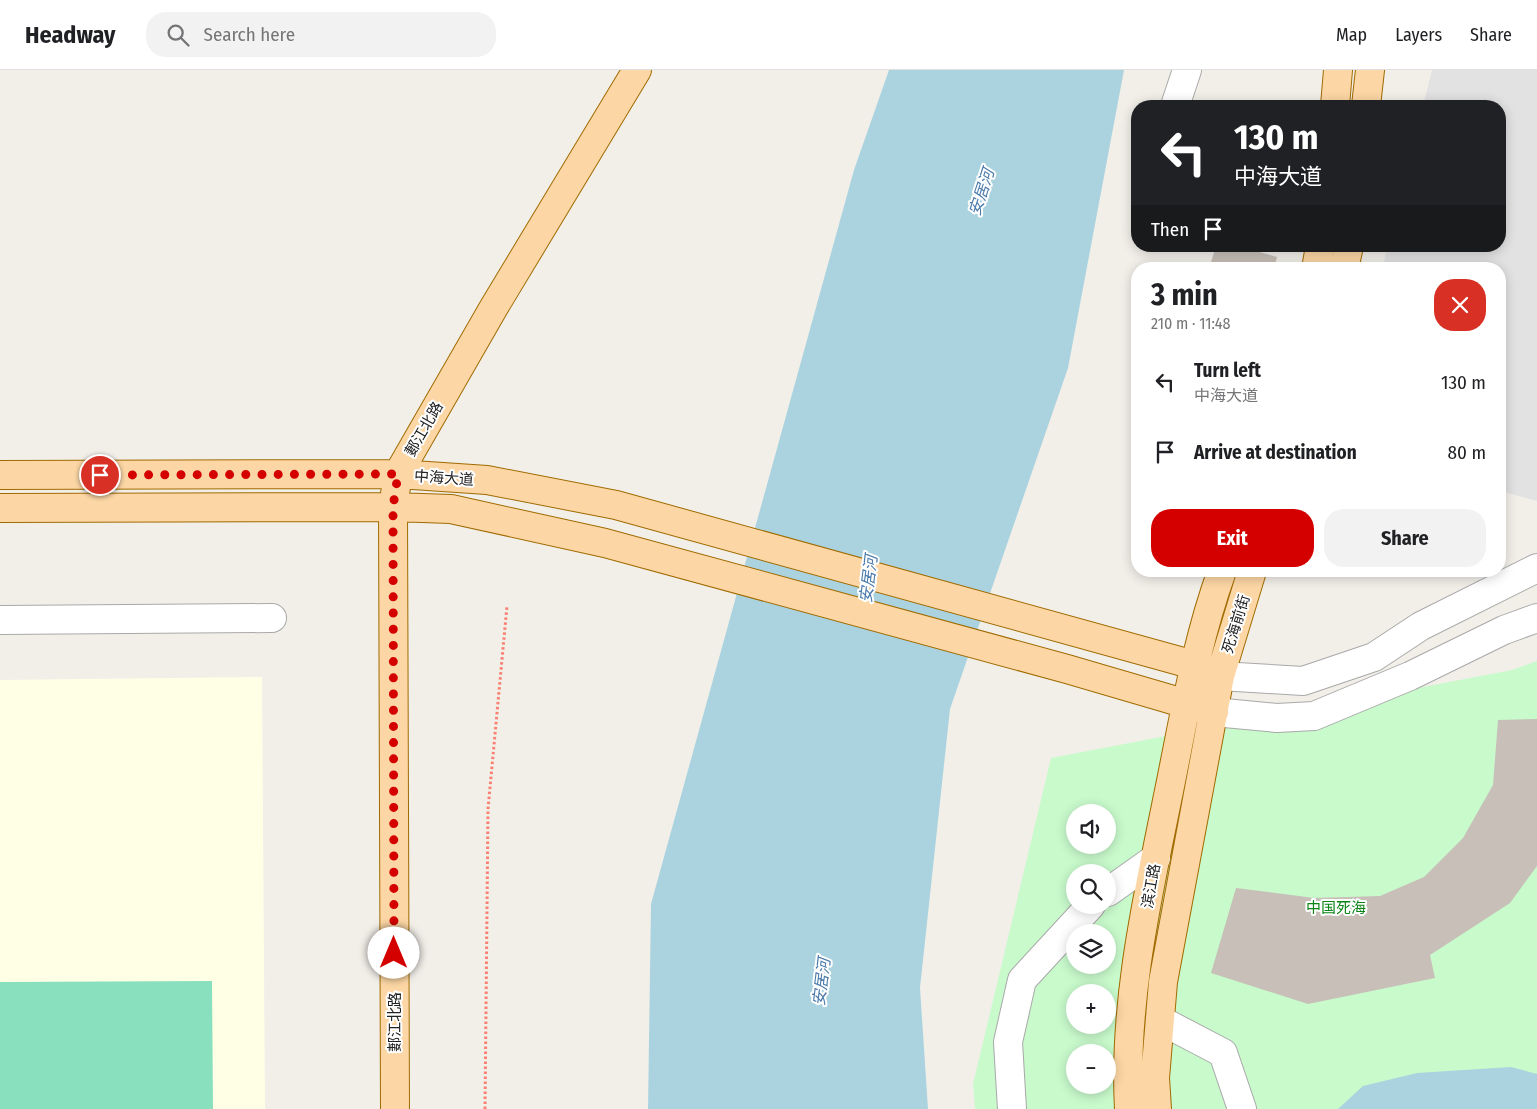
<!DOCTYPE html>
<html lang="en">
<head>
<meta charset="utf-8">
<style>
	body { margin:0; font-family:"Fira Sans Condensed","Noto Sans SC",sans-serif; background:#f2f2f2; color:#202124; height:100vh; display:flex; flex-direction:column; font-size:19px; white-space:nowrap }
	* { box-sizing:border-box; margin:0 }
	p { font-size:16px; color:#757577 }
	.icon { flex:none; width:28px; height:28px; fill:none; stroke:currentColor; stroke-width:2; stroke-linecap:round; stroke-linejoin:round }
	.map { position:relative; flex:1; overflow:hidden }
	.sheet { position:absolute; left:1131px; top:192px; width:375px; height:315px; display:flex; flex-direction:column; background:#fff; border-radius:20px; box-shadow:0 2px 12px #0003 }
	.sheet>* { flex:none }
	.banner { position:absolute; left:1131px; top:30px; width:375px; height:152px; border-radius:20px; box-shadow:0 2px 12px #0003; background:#202124; color:#fff; overflow:hidden }
	.buttons { position:absolute; left:1066px; top:734px; display:grid; gap:10px }
	.buttons a { display:grid; place-items:center; width:50px; height:50px; border-radius:50%; background:#fff; box-shadow:0 2px 12px #0003; font-size:25px }
	.pin { position:absolute; display:grid; place-items:center; width:42px; height:42px; color:#fff; margin:-21px; border:2px solid #fff; border-radius:50%; box-shadow:0 1px 5px #0007 }
	.me { position:absolute; width:55px; margin:-28px; rotate:0deg; stroke-linejoin:round; filter:drop-shadow(0 0 4px #0008) }
	.turn { display:flex; align-items:center; gap:18px; height:105px; padding:0 20px; font-size:22px }
	.turn .icon { width:65px; height:65px; stroke-width:2.5 }
	.turn b { display:block; font-size:35px; line-height:42px }
	.then { display:flex; align-items:center; height:48px; padding:0 20px; background:#0003; gap:10px; font-size:19px }
	.round { display:grid; place-items:center; flex:none; width:52px; height:52px; border-radius:20px; background:#f2f2f2 }
	.overview { display:flex; align-items:center; justify-content:space-between; height:85px; padding:0 20px }
	h1 { font-size:30px; font-weight:700; line-height:38px }
	.button { display:flex; gap:10px; margin-top:auto; padding:10px 20px }
	.button a { flex:1; height:58px; border-radius:20px; background:#d40000; color:#fff; font-size:20px; font-weight:700; line-height:58px; text-align:center }
	.button a+a { background:#f2f2f2; color:#202124 }
	ul { padding:0; list-style:none }
	li { display:flex; align-items:center; gap:15px; height:70px; padding:0 20px }
	li div { flex:1 }
	li b { display:block; font-size:19px }
	li em { font-style:normal }
	header { display:flex; align-items:center; gap:30px; box-sizing:border-box; height:70px; padding:0 25px; background:#fff; border-bottom:1px solid #e0e0e0 }
	header strong { font-size:24px }
	nav { display:flex; gap:28px; margin-inline-start:auto; font-size:18px }
	.search { width:350px; height:45px; background:#f2f2f2; display:flex; align-items:center; gap:12px; box-sizing:border-box; padding:0 18px; border-radius:20px; color:#757577; font-size:19px }
	.map>svg:first-child { display:block }
</style>
</head>
<body>
<header>
<strong>Headway</strong>
<div class="search"><svg class="icon" aria-label="search" viewBox="0 0 24 24"><circle cx="10" cy="10" r="6"/><path d="M15 15l6 6"/></svg>Search here</div>
<nav><a>Map</a><a>Layers</a><a>Share</a></nav>
</header>
<div class="map">
<svg width="1537" height="1039" viewBox="0 0 1537 1039">
	<rect width="100%" height="100%" fill="#f2efe9"/>
	<!-- education -->
	<path fill="#ffffe5" d="M262,607L265,1039H0V610Z"/>
	<!-- park -->
	<path fill="#c8facc" fill-rule="evenodd" d="M1537,591V1039H975L973,1014L1051,688L1512,600ZM1075,742H1108V775H1075ZM1075,802H1108V835H1075ZM1075,862H1108V895H1075ZM1075,922H1108V955H1075ZM1075,982H1108V1015H1075Z"/>
	<!-- pitch -->
	<path fill="#88e0be" d="M212,911L213,1039H0V912Z"/>
	<!-- parking -->
	<path fill="#e2e2e2" d="M1432,0H1537V431L1500,421V199H1382L1388,176H1500V36H1423Z"/>
	<!-- water -->
	<path fill="#aad3df" d="M889,0H1124L1068,298L950,639L920,918L928,1039H648L651,834L854,100Z
		M1511,997L1537,1004V1039H1338L1363,1016L1417,1003Z"/>
	<!-- building -->
	<path fill="#c7bfb8" d="M1216,176H1238L1277,187L1274,199H1209Z
		M1137,446H1138V469L1131,467Z
		M1537,649V796L1510,833L1430,885L1435,908L1308,934L1211,903L1236,818L1314,828L1380,826L1424,807L1463,768L1493,715L1498,650Z"/>
	<g fill="none" stroke-linecap="round" stroke-linejoin="round">
		<!-- minor casing -->
		<g stroke="#a9a9a9" stroke-width="30">
			<path id="minor" d="M1175,36L1187,0
				M0,550L272,548
				M1220,606L1303,611L1374,587L1421,556L1537,498
				M1214,642L1277,648L1314,646L1410,606L1504,560L1537,548
				M1108,822L1156,788
				M1160,950L1223,983L1242,1039
				M1012,1039L1008,972L1022,910L1091,835"/>
		</g>
		<!-- major casing -->
		<g stroke="#a06b00" stroke-width="30">
			<path id="major" d="M1335,36L1338,0
				M1366,36L1370,0
				M1316,199L1320,176
				M1344,199L1349,176
				M0,405L398,404L487,410L616,435L1194,595L1220,606
				M0,438L393,437L451,439L605,473L1067,599L1214,642
				M395,1039L393,437L398,404L494,237L637,0
				M1129,1039C1123,932 1148,825 1169,721C1184,648 1196,572 1222,501
				M1157,1039L1155,1008L1163,912L1220,606L1252,501"/>
		</g>
		<!-- path -->
		<path stroke="#fa8072" stroke-width="3" stroke-dasharray="2.5 2.5" stroke-linecap="butt" d="M485,1039L488,739L507,536"/>
		<!-- minor -->
		<use href="#minor" stroke="#fff" stroke-width="28"/>
		<!-- major -->
		<use href="#major" stroke="#fcd6a4" stroke-width="28"/>
	</g>
	<g fill="none" stroke-linecap="round" stroke-linejoin="round">
		<!-- route -->
		<path stroke="#d40000" stroke-width="9" stroke-dasharray="0 16.2" d="M100,405L398,404L393,437L394,883"/>
	</g>
	<g text-anchor="middle" stroke-width="4" stroke-linejoin="round" paint-order="stroke">
		<!-- street labels -->
		<g font-size="15" fill="#222" stroke="#fff">
			<text transform="translate(424 359) rotate(-60)" y="5">郪江北路</text>
			<text transform="translate(444 408) rotate(4)" y="5">中海大道</text>
			<text transform="translate(1236 554) rotate(-73)" y="5">死海前街</text>
			<text transform="translate(1151 816) rotate(-80)" y="5">滨江路</text>
			<text transform="translate(395 952) rotate(-90)" y="5">郪江北路</text>
		</g>
		<!-- park labels -->
		<g font-size="15" fill="#0c8416" stroke="#fff">
			<text x="1336" y="843">中国死海</text>
		</g>
		<!-- water labels -->
		<g font-size="16" font-style="italic" fill="#4a7aab" stroke="#fff">
			<text transform="translate(981 122) rotate(-72)" y="6">安居河</text>
			<text transform="translate(868 509) rotate(-83)" y="6">安居河</text>
			<text transform="translate(821 912) rotate(-83)" y="6">安居河</text>
		</g>
	</g>
</svg>
<div class="buttons">
<a><svg class="icon" aria-label="sound" viewBox="0 0 24 24"><path d="M4 9h4l5-4v14l-5-4H4zM17 9q2 3 0 6"/></svg></a>
<a><svg class="icon" aria-label="search" viewBox="0 0 24 24"><circle cx="10" cy="10" r="6"/><path d="M15 15l6 6"/></svg></a>
<a><svg class="icon" aria-label="layers" viewBox="0 0 24 24"><path d="M12 4l9 5-9 5-9-5zM3 14l9 5 9-5"/></svg></a>
<a>+</a>
<a>−</a>
</div>
<div class="pin" style="left:100px;top:405px;background:#d93025"><svg class="icon" aria-label="arrive" viewBox="0 0 24 24"><path d="M6 21V4h12l-3 4 3 4H6"/></svg></div>
<svg class="me" style="left:394px;top:883px" viewBox="-20 -20 40 40"><circle r="19" fill="#fff"/><path d="M0-13L10 11 0 6-10 11z" fill="#d40000"/></svg>
<div class="banner">
<div class="turn"><svg class="icon" aria-label="left" viewBox="0 0 24 24"><path d="M17 20v-9H6M10 6l-5 5 5 5"/></svg><div><b>130 m</b>中海大道</div></div>
<div class="then">Then<svg class="icon" aria-label="arrive" viewBox="0 0 24 24"><path d="M6 21V4h12l-3 4 3 4H6"/></svg></div>
</div>
<section class="sheet">
<div class="overview"><div><h1>3 min</h1><p>210 m · 11:48</p></div><a class="round" style="background:#d93025;color:#fff"><svg class="icon" aria-label="close" viewBox="0 0 24 24"><path d="M6 6l12 12M18 6L6 18"/></svg></a></div>
<ul>
<li><svg class="icon" aria-label="left" viewBox="0 0 24 24"><path d="M17 20v-9H6M10 6l-5 5 5 5"/></svg><div><b>Turn left</b><p>中海大道</p></div><em>130 m</em></li>
<li><svg class="icon" aria-label="arrive" viewBox="0 0 24 24"><path d="M6 21V4h12l-3 4 3 4H6"/></svg><div><b>Arrive at destination</b></div><em>80 m</em></li>
</ul>
<div class="button"><a>Exit</a><a>Share</a></div>
</section>
</div>
</body>
</html>
